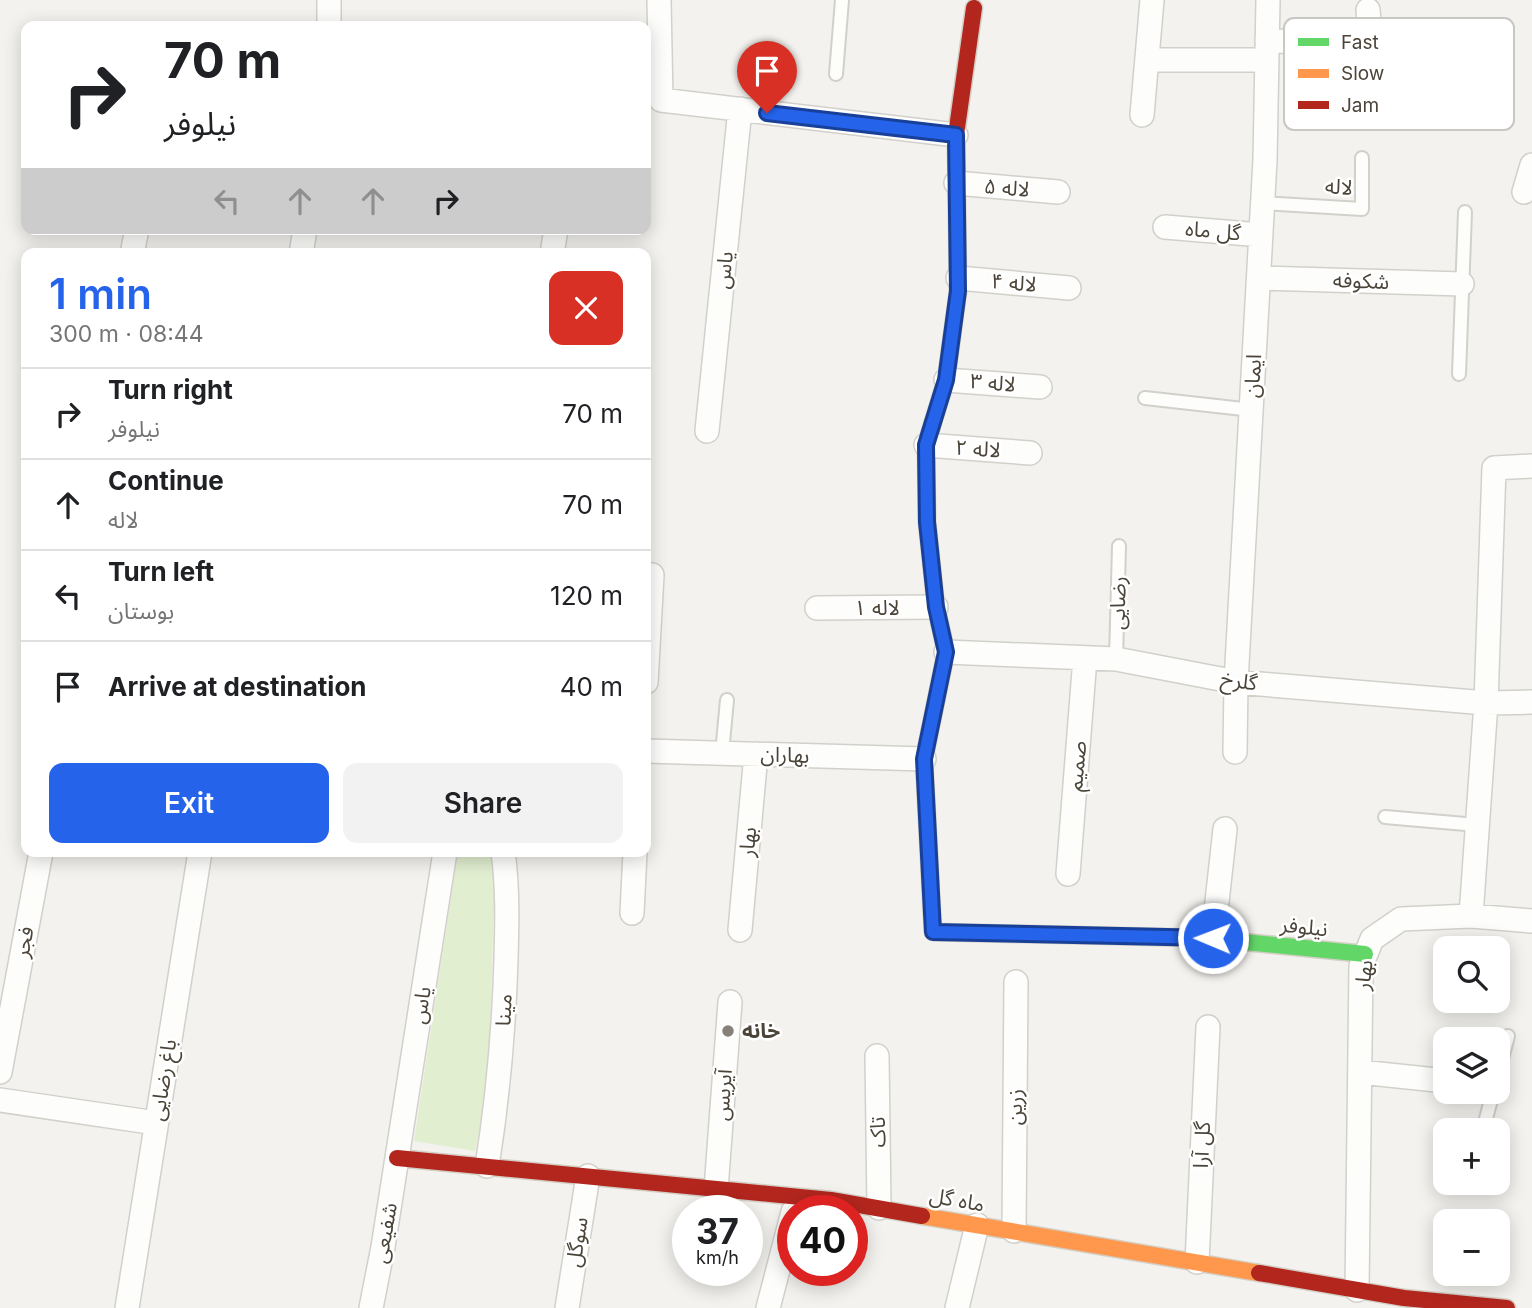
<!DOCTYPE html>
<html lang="en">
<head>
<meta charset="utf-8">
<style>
	body { margin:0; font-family:Inter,"Noto Sans Arabic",sans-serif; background:#f2f2f2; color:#202124; height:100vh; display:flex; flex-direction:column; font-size:26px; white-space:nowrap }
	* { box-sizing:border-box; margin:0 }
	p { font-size:23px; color:#757577 }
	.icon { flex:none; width:38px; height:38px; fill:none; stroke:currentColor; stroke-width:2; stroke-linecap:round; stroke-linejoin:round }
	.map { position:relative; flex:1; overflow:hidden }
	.side { position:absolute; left:21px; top:248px; width:630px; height:609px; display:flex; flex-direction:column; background:#fff; border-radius:14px; box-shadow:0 4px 18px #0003 }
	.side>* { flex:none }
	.banner { position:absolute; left:21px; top:21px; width:630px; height:214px; border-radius:14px; box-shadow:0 4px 18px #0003; background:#fff; color:#202124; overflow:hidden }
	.fabs { position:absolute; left:1433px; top:936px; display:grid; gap:14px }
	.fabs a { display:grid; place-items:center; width:77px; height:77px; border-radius:14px; background:#fff; box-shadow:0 4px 18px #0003; font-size:35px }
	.speed { position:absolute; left:672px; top:1195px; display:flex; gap:14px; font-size:35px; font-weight:700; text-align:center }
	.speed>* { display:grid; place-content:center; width:91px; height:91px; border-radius:50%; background:#fff; box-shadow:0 4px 18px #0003; line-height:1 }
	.speed small { font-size:18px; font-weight:400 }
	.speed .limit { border:10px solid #d22; background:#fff; color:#111 }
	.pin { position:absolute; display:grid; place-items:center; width:60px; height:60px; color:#fff; margin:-72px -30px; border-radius:50% 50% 50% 0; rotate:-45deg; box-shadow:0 0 7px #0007 }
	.pin .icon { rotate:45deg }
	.me { position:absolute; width:77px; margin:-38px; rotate:271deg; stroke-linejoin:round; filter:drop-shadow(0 0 5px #0008) }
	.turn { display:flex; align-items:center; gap:24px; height:147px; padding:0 28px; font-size:32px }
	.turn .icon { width:91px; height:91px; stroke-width:2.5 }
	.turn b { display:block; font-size:49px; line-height:60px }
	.lanes { display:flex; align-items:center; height:66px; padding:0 28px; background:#0003; justify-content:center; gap:35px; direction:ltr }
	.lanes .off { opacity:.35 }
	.round { display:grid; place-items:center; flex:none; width:74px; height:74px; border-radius:14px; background:#f2f2f2 }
	.headline { display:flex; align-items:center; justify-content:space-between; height:119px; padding:0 28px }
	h1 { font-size:42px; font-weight:600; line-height:52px; color:#2563eb }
	.button { display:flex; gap:14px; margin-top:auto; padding:14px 28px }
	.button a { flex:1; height:80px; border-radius:14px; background:#2563eb; color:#fff; font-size:28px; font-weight:600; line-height:80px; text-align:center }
	.button a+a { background:#f2f2f2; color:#202124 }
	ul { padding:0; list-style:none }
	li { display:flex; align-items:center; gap:21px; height:91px; padding:0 28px; border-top:2px solid #e0e0e0 }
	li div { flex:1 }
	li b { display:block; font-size:26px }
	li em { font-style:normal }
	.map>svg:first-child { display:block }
</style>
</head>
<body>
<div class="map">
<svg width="1532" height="1308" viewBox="0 0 1532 1308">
	<rect width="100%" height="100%" fill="#f4f2ee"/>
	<!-- green -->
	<path fill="#e1eecf" d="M458,852H492L495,876L488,1087L475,1151L414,1141Z"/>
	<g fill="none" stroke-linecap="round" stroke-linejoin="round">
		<!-- lane casing -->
		<g stroke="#d2d0cb" stroke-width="16">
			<path id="lane" d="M836,74L842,0
				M1263,203L1362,209V158
				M1459,374L1465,212
				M1145,398L1252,410
				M1116,659L1119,546
				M722,753L727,700
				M1385,817L1477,825
				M1498,1074L1508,1036
				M1483,1130L1493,1092"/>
		</g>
		<!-- street casing -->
		<g stroke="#d2d0cb" stroke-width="26">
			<path id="street" d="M329,0V26
				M659,0L661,100L956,135
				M1267,41L1371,43L1368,10
				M1147,60H1267
				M1142,115L1152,0
				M956,183L1058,192
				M1524,192L1532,165
				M1165,227L1261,235
				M132,254L137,229
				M301,254L305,229
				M552,254L556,229
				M958,278L1069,288
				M1259,278L1462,284
				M946,380L1040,387
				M707,431L740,109
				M926,445L1030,453
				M817,608L936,607
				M946,652L1116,659L1236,682L1486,703L1532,702
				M646,682L652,575
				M646,751L924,759
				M1235,752L1236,682L1265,160L1268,0
				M1068,874L1085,658
				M632,913L635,852
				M1471,916L1486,703L1494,468L1532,466
				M740,930L756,754
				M1213,938L1225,829
				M877,1056L879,1208
				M0,1072L41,852
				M1360,1072L1446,1081
				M0,1100L156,1123
				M487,1166C498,1097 504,1029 506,959C507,924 508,887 503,852
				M716,1189L730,1002
				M1014,1231L1016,982
				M1197,1262L1208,1027
				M1357,1290L1361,966L1372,939L1401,919L1471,916L1532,921
				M127,1308L200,852
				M371,1308L383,1247L445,852
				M567,1308L588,1176
				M768,1308L793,1212
				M957,1308L977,1225"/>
		</g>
		<!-- fast casing -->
		<g stroke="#d3cfc5" stroke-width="19">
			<path id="fast" d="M932,915L924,759L946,652L936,607L927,522L926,445L933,422
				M1204,938L1365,954"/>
		</g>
		<!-- slow casing -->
		<g stroke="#d3cfc5" stroke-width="19">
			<path id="slow" d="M922,1216L1259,1273"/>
		</g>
		<!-- jam casing -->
		<g stroke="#d3cfc5" stroke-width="19">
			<path id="jam" d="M933,422L946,380L958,291L956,135L974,8
				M932,915L933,932L1204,938
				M397,1158L831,1200L922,1216
				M1259,1273L1404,1298L1507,1308"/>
		</g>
		<!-- lane -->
		<use href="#lane" stroke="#fdfdfc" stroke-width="12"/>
		<!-- street -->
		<use href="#street" stroke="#fdfdfc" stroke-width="23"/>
		<!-- fast -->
		<use href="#fast" stroke="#63d668" stroke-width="16"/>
		<!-- slow -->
		<use href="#slow" stroke="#ff974d" stroke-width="16"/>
		<!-- jam -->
		<use href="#jam" stroke="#b3261e" stroke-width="16"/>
	</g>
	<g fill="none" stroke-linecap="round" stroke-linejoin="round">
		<!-- route casing -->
		<g stroke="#184099" stroke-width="18">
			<path id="route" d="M767,113L956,135L958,291L946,380L926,445L927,522L936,607L946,652L924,759L933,932L1213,938"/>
		</g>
		<!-- route -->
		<use href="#route" stroke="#2563eb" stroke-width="12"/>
	</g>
	<!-- markers -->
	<circle fill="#868178" stroke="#fff" stroke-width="2.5" cx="728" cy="1031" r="7"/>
	<g text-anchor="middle" stroke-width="5" stroke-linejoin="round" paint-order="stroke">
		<!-- street labels -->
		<g font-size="21" fill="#4b4439" stroke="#fff">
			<text transform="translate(1339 187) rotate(4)" y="7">لاله</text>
			<text transform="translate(1007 188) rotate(5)" y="7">لاله ۵</text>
			<text transform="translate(1213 231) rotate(5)" y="7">گل ماه</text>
			<text transform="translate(724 270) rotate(-84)" y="7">یاس</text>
			<text transform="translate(1361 281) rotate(2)" y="7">شکوفه</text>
			<text transform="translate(1014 283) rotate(5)" y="7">لاله ۴</text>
			<text transform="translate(1253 376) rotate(-87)" y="7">ایمان</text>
			<text transform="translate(993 383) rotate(5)" y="7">لاله ۳</text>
			<text transform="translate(978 449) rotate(4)" y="7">لاله ۲</text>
			<text transform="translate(1118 603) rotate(-89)" y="7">رضایی</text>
			<text x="877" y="615">لاله ۱</text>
			<text transform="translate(1239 681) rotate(8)" y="7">گلرخ</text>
			<text transform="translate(785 755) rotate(2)" y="7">بهاران</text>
			<text transform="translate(1077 766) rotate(-85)" y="7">صمیم</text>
			<text transform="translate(748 842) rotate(-85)" y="7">بهار</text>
			<text transform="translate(1304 927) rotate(6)" y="7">نیلوفر</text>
			<text transform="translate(24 942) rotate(-79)" y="7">فجر</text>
			<text transform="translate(1364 975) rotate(-83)" y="7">بهار</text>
			<text transform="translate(421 1005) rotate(-81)" y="7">یاس</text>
			<text transform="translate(504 1010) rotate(-87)" y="7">مینا</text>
			<text transform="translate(163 1080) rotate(-81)" y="7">باغ رضایی</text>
			<text transform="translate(723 1095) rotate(-86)" y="7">آیریس</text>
			<text transform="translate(1015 1107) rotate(-90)" y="7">زرین</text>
			<text transform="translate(878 1132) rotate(-91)" y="7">تاک</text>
			<text transform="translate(1202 1145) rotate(-87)" y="7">گل آرا</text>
			<text transform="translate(957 1200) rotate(10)" y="7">ماه گل</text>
			<text transform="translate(385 1233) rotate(-80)" y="7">شفیعی</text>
			<text transform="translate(577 1242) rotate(-81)" y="7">سوگل</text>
		</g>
		<!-- poi labels -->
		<g font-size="21" font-weight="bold" fill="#4b4439" stroke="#fff" text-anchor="start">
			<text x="742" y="1038">خانه</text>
		</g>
	</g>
	<!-- legend -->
	<rect x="1284" y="18" width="230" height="112" rx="10" fill="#fff" stroke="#c9c7c4" stroke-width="2"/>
	<rect x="1298" y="38" width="31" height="8" fill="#63d668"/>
	<rect x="1298" y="69" width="31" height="9" fill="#ff974d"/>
	<rect x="1298" y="101" width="31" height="8" fill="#b3261e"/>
	<g font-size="19" fill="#4b4439">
		<text x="1341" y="49">Fast</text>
		<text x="1341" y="80">Slow</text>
		<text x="1341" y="112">Jam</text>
	</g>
</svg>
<div class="fabs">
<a><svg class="icon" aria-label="search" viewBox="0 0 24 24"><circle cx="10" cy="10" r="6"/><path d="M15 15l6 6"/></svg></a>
<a><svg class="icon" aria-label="layers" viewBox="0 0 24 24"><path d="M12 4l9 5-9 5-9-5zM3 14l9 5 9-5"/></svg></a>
<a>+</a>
<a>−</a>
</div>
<div class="speed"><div>37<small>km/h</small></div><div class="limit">40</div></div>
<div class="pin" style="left:767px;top:113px;background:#d93025"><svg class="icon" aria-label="arrive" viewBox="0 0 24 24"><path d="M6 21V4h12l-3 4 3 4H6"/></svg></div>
<svg class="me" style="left:1213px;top:938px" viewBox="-20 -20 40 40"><circle r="17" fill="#2563eb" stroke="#fff" stroke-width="3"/><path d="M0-11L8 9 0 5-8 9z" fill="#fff"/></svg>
<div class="banner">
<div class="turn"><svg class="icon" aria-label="right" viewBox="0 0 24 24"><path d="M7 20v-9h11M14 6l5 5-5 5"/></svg><div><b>70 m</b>نیلوفر</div></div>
<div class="lanes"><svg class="icon off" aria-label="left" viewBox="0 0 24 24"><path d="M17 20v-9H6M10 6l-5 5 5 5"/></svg><svg class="icon off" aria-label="ahead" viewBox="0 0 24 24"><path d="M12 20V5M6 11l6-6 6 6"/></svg><svg class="icon off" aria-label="ahead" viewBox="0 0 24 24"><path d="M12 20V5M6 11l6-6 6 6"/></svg><svg class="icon" aria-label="right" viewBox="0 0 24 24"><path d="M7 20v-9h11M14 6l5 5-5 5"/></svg></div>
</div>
<section class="side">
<div class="headline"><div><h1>1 min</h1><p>300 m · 08:44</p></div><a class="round" style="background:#d93025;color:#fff"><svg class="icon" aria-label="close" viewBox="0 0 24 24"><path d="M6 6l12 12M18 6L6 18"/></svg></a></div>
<ul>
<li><svg class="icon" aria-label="right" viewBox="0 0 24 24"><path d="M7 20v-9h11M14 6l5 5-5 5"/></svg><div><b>Turn right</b><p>نیلوفر</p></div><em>70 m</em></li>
<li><svg class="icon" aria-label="ahead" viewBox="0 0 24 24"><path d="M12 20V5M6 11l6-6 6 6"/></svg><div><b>Continue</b><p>لاله</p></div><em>70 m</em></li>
<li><svg class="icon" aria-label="left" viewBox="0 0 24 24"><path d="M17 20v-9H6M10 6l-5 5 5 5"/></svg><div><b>Turn left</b><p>بوستان</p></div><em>120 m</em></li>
<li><svg class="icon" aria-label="arrive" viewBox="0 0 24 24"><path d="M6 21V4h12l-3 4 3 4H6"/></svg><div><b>Arrive at destination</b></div><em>40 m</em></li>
</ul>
<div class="button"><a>Exit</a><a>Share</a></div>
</section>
</div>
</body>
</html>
